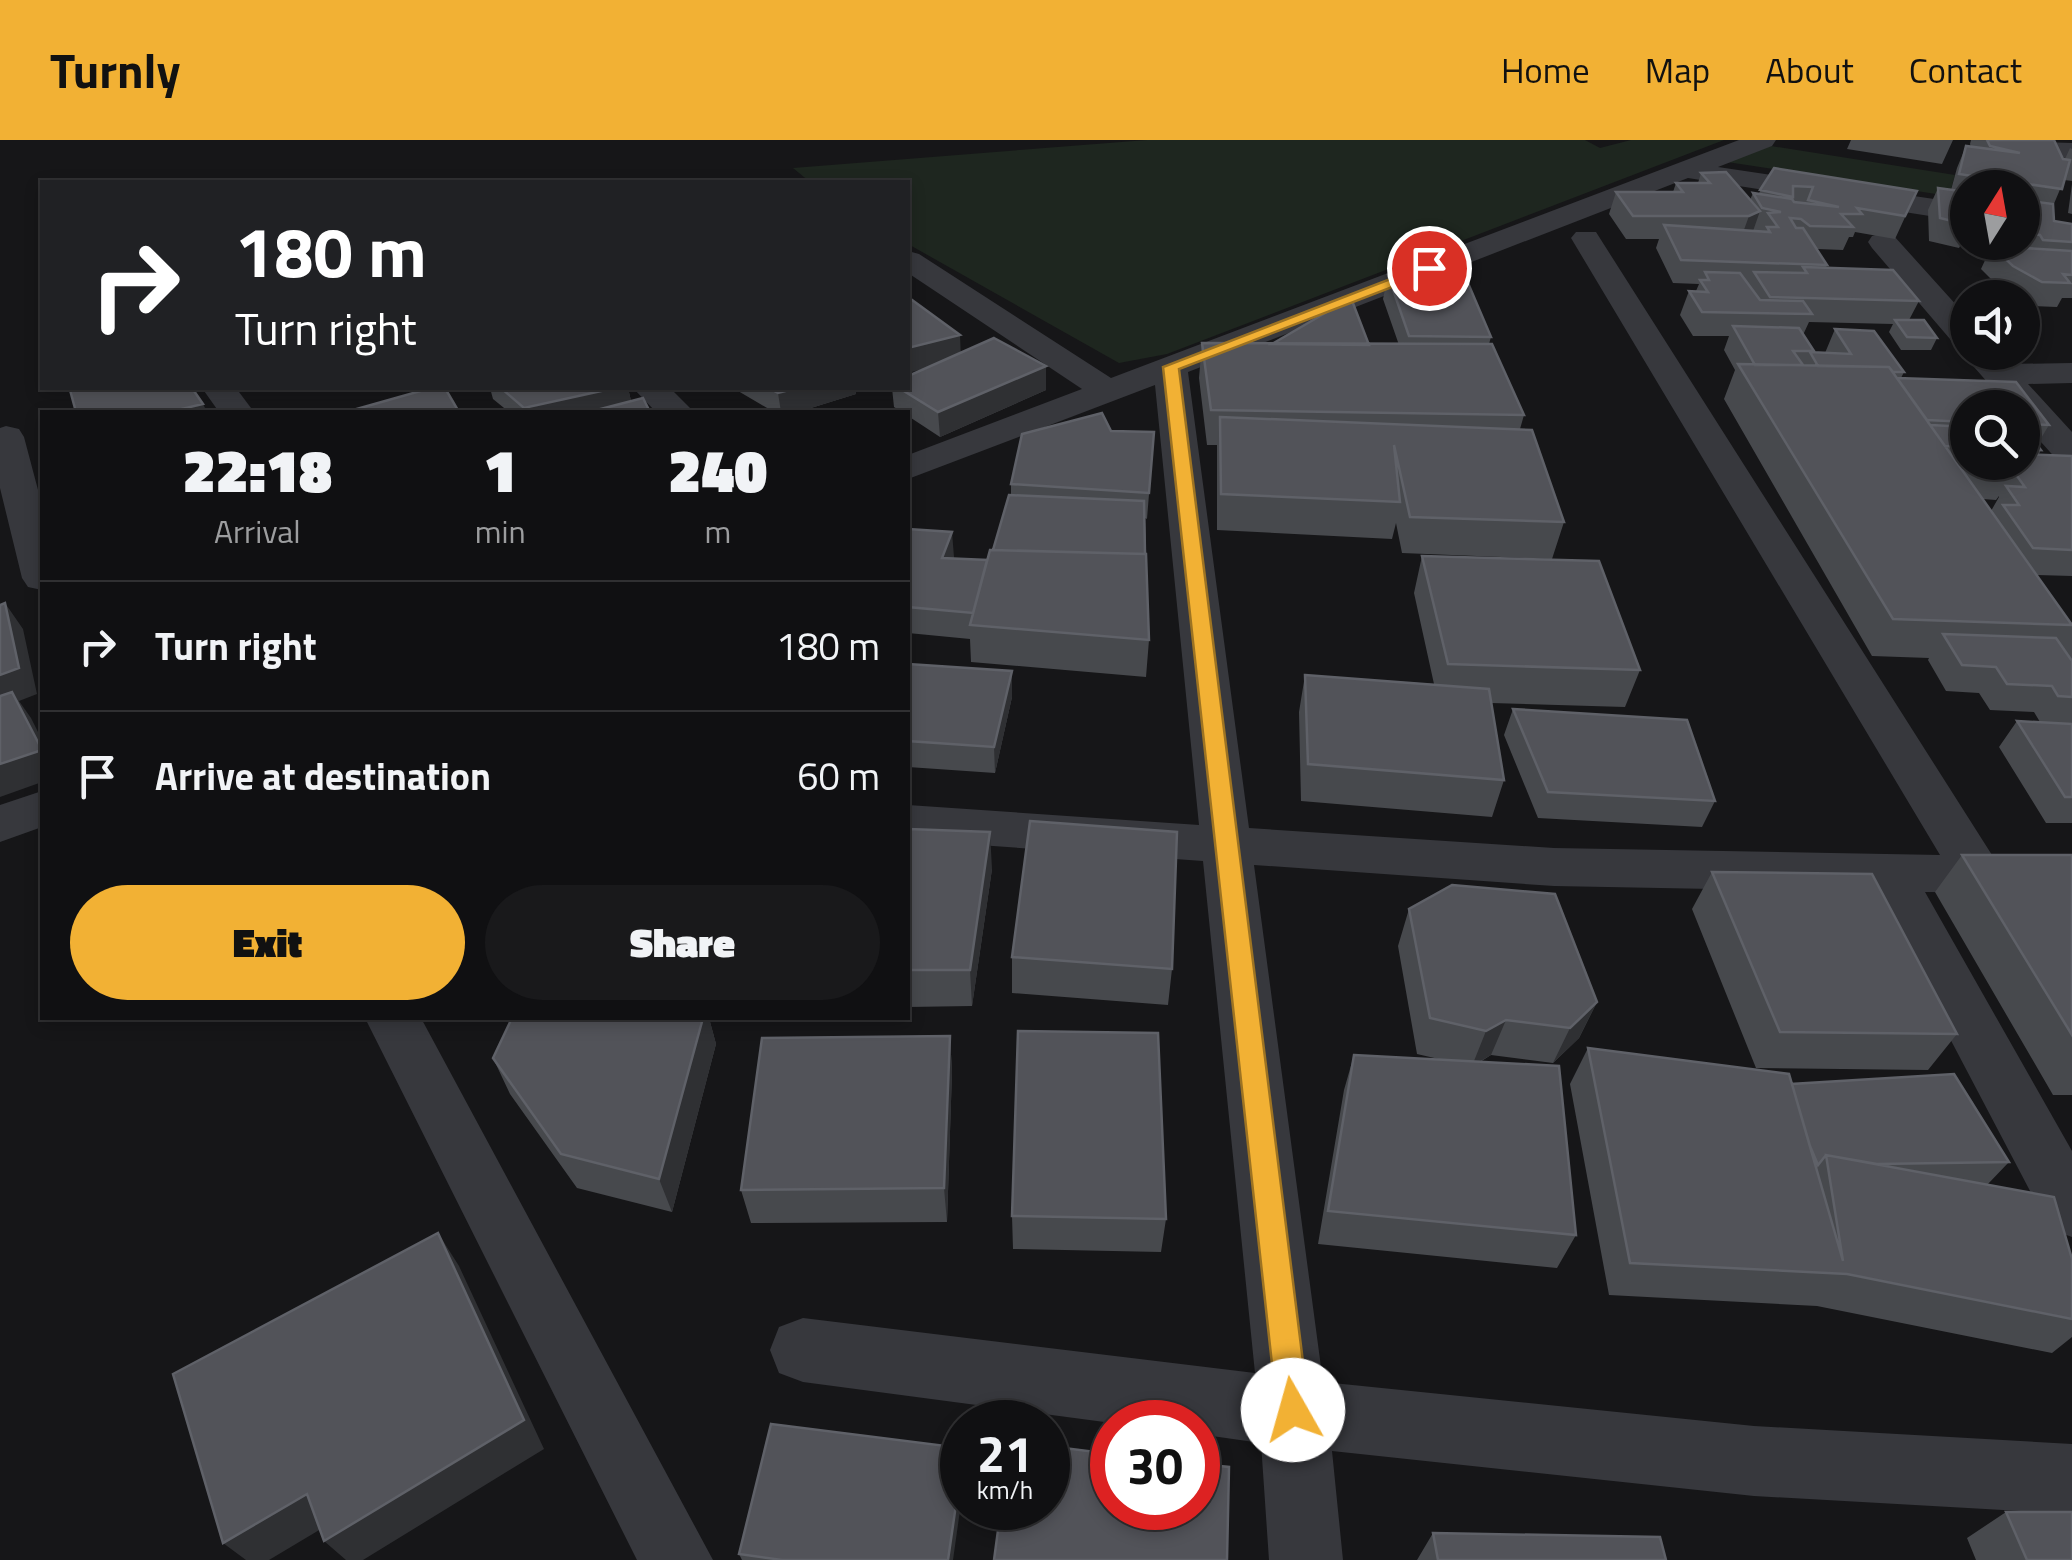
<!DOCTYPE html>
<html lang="en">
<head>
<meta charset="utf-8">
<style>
	body { margin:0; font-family:"Titillium Web",sans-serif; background:#19191b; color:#f1f3f6; height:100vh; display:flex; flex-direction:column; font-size:38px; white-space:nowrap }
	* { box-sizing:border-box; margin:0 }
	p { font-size:32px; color:#9c9d9f }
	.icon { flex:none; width:55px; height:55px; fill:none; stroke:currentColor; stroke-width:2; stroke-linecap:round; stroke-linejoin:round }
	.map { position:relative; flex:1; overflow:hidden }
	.details { position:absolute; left:40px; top:270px; width:870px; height:610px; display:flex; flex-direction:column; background:#101012; border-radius:0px; box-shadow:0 5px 15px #0003,0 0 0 2px #303032 }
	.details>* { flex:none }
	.hud { position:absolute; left:40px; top:40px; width:870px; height:210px; border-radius:0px; box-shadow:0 5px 15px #0003,0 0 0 2px #303032; background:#202124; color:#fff; overflow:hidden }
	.needle { width:65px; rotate:11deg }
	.controls { position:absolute; left:1950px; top:30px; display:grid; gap:20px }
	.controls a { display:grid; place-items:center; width:90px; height:90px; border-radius:50%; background:#101012; box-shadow:0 5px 15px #0003,0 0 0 2px #303032; font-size:50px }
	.speed { position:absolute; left:940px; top:1260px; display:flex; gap:20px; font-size:50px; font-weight:700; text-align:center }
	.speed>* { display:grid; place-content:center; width:130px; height:130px; border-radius:50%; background:#101012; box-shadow:0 5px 15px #0003,0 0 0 2px #303032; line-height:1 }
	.speed small { font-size:25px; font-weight:400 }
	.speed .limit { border:15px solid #d22; background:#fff; color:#111 }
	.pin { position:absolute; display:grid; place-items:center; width:85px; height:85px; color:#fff; margin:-42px; border:5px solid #fff; border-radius:50%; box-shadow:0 2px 10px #0007 }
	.me { position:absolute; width:110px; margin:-55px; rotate:353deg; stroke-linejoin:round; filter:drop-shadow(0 0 8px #0008) }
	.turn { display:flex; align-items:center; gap:35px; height:210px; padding:0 30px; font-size:45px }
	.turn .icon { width:130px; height:130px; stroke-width:2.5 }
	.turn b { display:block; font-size:70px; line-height:85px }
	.eta { display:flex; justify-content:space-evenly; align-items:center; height:170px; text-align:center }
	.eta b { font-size:60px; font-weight:800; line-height:70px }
	.primary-button { display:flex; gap:20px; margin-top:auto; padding:20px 30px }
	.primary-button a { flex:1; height:115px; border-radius:60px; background:#f2b134; color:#111; font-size:40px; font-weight:800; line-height:115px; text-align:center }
	.primary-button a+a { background:#19191b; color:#f1f3f6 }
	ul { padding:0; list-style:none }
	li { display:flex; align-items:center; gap:30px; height:130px; padding:0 30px; border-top:2px solid #303032 }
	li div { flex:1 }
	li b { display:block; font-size:38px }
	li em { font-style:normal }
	header { display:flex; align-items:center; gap:60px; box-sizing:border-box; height:140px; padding:0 50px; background:#f2b134; color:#111 }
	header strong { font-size:48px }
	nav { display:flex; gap:55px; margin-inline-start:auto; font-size:35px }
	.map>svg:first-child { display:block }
</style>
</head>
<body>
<header>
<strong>Turnly</strong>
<nav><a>Home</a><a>Map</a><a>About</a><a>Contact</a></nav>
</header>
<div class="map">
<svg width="2072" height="1420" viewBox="0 0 2072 1420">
	<rect width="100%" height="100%" fill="#161618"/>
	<!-- green -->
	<path fill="#1e261f" d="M1147,0H1585L1600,8L1631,0H1724L1167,214L1119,223L908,104V42H810L793,28Z
		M1771,6L1955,35L1949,56L1727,22Z"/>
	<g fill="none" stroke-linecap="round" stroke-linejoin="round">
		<!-- street -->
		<path fill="#37383d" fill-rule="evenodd" d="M1739,0H1776L1772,6L1718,27L1968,64V82L1688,38L1188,232L1249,688L1554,708L1940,715L1571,98L1576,92H1596L1992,715H2072V753L1925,752L2072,1011V1097L2050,1089L1873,752L1554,746L1254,725L1323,1242L1754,1286L2072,1304V1374L1754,1356L1332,1311L1343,1420H1269L1261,1303L1198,1294V1282L1112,1283L803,1242L779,1233L770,1210L779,1187L803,1178L1255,1233L1203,721L908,700V665L1199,685L1155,245L908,339V315L1082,249L908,133V111L919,114L1111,238Z
			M1984,0L2072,3V19L1997,8Z
			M1883,93L1894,96L1968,178V212H1998L2009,224L2072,223V243L2028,244L2072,292V325L2059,322L2022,281V268H2010L1967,219L1962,212L1965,208L1956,206L1872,108L1868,102L1872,96Z
			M202,248H236L254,272H219Z
			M633,248H670L694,272H656Z
			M6,286L19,289L24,297L42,365V450L28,447L22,438L0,348V288Z
			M42,651V687L0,702V665Z
			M365,878H421L713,1420H637Z"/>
	</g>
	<!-- wall -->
	<path fill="#47494d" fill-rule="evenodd" d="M1851,0H1953L1942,24L1847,9Z
		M1971,0H2054L2063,19H2065L2070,8L2072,9V41L2064,40L2053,66L2054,81L2072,84V158H2062L2057,167L2030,166L2022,161V158H2016L2001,149L1981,129L1987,116L1979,114L1978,102H2022V48H1968V94H1966L1959,108L1929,101L1928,70L1938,48L1951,50L1957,28L1966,6L1971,7L1970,4Z
		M1774,28L1917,51L1895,99L1855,92L1853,97H1849L1843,110L1817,109L1827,125L1826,128L1893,130L1919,161L1909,180H1924L1937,198L1931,210H1901L1889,192L1893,184L1809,182L1803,195L1813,212L1825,213L1835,189L1874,191L1904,232L1901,238L2016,242L2049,285L2037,305L2041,310L2039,314L2072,316V436L2037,435L2072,485V583H2060H2072V683H2046L1999,607L2017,581L2040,582L2034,572L1990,570L1979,553L1946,551L1928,520L1929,518L1872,516L1724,259L1735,230L1724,210L1729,196H1693L1680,175L1689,151H1696L1699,144L1673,143L1656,108L1659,99H1626L1609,74L1616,52H1673L1676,43H1698L1701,33L1726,32L1750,60L1753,53H1759ZM1968,268H2022V322H1968ZM1999,356V357L1991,371L1983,359L1996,360Z
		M2072,44V74L2068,73Z
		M1388,135L1491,197L1489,204L1524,275L1520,289L1564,382L1552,419L1402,413L1396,383L1392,399L1217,390V305H1207L1199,238L1202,203L1399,205L1383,159Z
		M960,195V213L1046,250L940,297L908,276V272H902L894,267L892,248H908Z
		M490,248H628L631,261L650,272H509L493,259Z
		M733,248H855L856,254L798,272H774Z
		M1111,291L1154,292L1147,379L1145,378L1149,500L1146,537L971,522L970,499L908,493V389L954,417L953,419L987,420L993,410L1011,356V344Z
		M1422,416L1640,530L1625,567L1491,563L1504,640L1492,677L1301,661L1299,572L1305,535L1434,544L1414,453Z
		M908,524L1012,557L995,633L908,627Z
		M1513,569L1715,661L1702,687L1538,678L1504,595Z
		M908,689L992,729L972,866L908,867Z
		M1962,715H2072V955H2053L1935,752Z
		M1712,732L1957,894L1928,930L1756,928L1692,769Z
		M1409,769L1597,862L1579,898L1553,923L1491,915L1480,922L1576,1095L1557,1128L1318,1104L1344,950L1354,915L1443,920L1417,914L1398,806Z
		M1012,817L1172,829L1168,865L1012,853Z
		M512,878H709L716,904L672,1072L577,1048L510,954L493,918Z
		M950,896L952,932L947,1082L751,1083L741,1050Z
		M1588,908L1792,944L2009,1022L1987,1045L2072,1179V1197L2052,1213L1817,1166L1609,1155L1570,944Z
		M1012,1076L1166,1079L1161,1112L1013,1109Z
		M2006,1372L2072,1420H1976L1967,1398Z
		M1433,1393L1666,1420H1417Z
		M739,1414L953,1420H742Z"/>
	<!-- shaded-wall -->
	<path fill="#2f3033" d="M1760,71L1752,94L1741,98L1749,76Z
		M960,195L961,219L908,233V208Z
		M1046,226V250L940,297L938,272Z
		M615,248H628L633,269L618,272H526L524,268Z
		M797,248H855L856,254L798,272H781L778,253Z
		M203,264L207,272H169Z
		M952,392L954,417L943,444L942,418Z
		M5,463L23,489L37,554L19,561L31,578L42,600V609L0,568V535Z
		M1012,531V557L995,633L994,607Z
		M42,610V642L0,657V624Z
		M990,692L992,729L972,866L970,830Z
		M1597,862L1579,898L1553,923L1570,888Z
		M703,878H709L716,904L672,1072L659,1039Z
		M1506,880L1491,915L1472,926L1486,891Z
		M950,896L952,932L947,1082L944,1048Z
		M438,1093L459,1126L544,1309L363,1420H346L324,1401Z
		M962,1323V1356L953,1420H948Z
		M307,1354L336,1380L269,1420H246L223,1403Z"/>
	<!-- building -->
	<path fill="#525359" stroke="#5f6168" stroke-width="2.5" d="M1987,0H2054L2063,19L2070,20L2062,49L1959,34L1966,6L2020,13L1990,6Z
		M1774,28L1917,51L1905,76L1857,68L1862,74H1841L1853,87L1810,86L1801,79L1790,78L1796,88H1803L1827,125L1681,120L1664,85L1770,92L1767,87H1778L1768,73L1781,72L1762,68L1753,53L1792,59L1794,62L1839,67L1808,60L1813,47L1793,46V57L1760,50Z
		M1726,32L1760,71L1749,76H1633L1616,52H1683L1676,43H1710L1701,33Z
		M1938,48L1968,52V85L1940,78Z
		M2022,60L2053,64L2054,81L2072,84V102L2043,100L2040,95L2024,93L2022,97Z
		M1992,106L2072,111V135L2063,134L2070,143L2042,142L2013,126Z
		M1803,127L1893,130L1919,161L1770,157L1754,132L1807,133Z
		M1705,132L1740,133L1760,160L1803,161L1812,174L1702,172L1689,151L1708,152L1700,140H1709Z
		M1388,135L1465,136L1491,197L1409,196Z
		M908,157L960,195L908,208Z
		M1351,158L1369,205L1272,204Z
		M1895,180H1924L1937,198L1907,197Z
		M1733,186L1799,188L1814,211H1793L1803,225H1755Z
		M1835,189L1874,191L1904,232H1893L1889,227L1818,226L1810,212L1851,214Z
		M994,198L1046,226L938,272L899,248H908V236Z
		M1202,203L1492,204L1524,275L1211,270Z
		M1738,224L1889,227L2072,485L1893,479Z
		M1897,238L2016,242L2049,285L2022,284V268H1968V282L1927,280Z
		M80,248H192L203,264L169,272H76L70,250Z
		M431,248H445L459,272H346Z
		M501,248H615L524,268Z
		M769,248H797L778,253Z
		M643,258L650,272H589Z
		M1102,273L1111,291L1154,292L1149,353L1011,344L1022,294Z
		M1220,277L1532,290L1564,382L1410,377L1394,305L1400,362L1221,354Z
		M1930,285L1968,287V307L1945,306Z
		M2022,290H2026L2041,310L2022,309Z
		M2022,314L2072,316V410L2033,408L2003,365H2019L2006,346L2025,347L2007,322H2022Z
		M1986,322H2003L2011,335L1994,334Z
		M1009,355L1144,361L1145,414L993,410Z
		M908,389L952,392L942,418L987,420L973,473L908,467Z
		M990,410L1146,414L1149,500L970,485Z
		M1422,416L1599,421L1640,530L1448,524Z
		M5,463L19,528L0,535V465Z
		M1943,494L2056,498L2072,521V557L2058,556L2052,546L2007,544L1996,527L1962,525Z
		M908,524L1012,531L994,607L908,601Z
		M1305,535L1489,549L1504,640L1308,624Z
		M12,552L42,610L0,624V556Z
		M1513,569L1687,580L1715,661L1548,652Z
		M2017,581L2072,584V657H2065Z
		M1030,681L1177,692L1172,829L1012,817Z
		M908,689L990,692L970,830H908Z
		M1962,715H2072V895Z
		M1712,732L1872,734L1957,894L1780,892Z
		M1452,745L1555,754L1597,862L1570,888L1506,880L1486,891L1430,878L1409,769Z
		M512,878H703L659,1039L561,1014L493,918Z
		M1018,891L1158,893L1166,1079L1012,1076Z
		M950,896L944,1048L741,1050L762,898Z
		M1588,908L1789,934L1843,1121L1826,1015L2054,1057L2072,1119V1179L1847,1134L1630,1123Z
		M1354,915L1559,926L1576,1095L1328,1071Z
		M1954,934L2009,1022L1877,1024L1826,1015L1818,1025L1810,1006L1792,944Z
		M438,1093L524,1280L324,1401L307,1354L223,1403L173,1234Z
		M771,1284L962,1308V1323L948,1420H782L739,1414Z
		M1048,1306L1112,1314V1368H1198V1324L1229,1327L1227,1420H994L1001,1368H1048Z
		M2006,1372H2072V1420H2027Z
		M1433,1393L1660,1397L1666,1420H1438Z"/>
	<!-- route -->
	<path fill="#f2b134" stroke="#9d7322" stroke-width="2.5" d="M1429,124L1434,125V131L1179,229L1309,1270L1304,1281L1293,1286L1282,1281L1277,1270L1163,227Z"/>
</svg>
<div class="controls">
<a><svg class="needle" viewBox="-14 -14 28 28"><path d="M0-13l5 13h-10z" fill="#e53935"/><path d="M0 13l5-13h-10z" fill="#9c9d9f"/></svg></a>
<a><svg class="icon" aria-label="sound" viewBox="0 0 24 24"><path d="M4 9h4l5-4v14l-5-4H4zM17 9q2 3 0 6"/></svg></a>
<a><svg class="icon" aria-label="search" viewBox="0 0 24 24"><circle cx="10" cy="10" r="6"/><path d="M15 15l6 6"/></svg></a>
</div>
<div class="speed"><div>21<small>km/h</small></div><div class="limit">30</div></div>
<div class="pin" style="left:1429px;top:128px;background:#d93025"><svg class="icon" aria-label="arrive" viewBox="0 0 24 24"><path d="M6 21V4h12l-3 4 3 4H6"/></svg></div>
<svg class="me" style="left:1293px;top:1270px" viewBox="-20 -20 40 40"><circle r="19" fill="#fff"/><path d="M0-13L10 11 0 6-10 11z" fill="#f2b134"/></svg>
<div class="hud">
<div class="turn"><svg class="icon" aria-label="right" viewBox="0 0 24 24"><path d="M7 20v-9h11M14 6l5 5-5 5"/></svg><div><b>180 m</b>Turn right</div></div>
</div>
<section class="details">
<div class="eta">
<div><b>22:18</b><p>Arrival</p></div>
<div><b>1</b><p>min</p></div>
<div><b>240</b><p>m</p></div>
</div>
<ul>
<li><svg class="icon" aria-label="right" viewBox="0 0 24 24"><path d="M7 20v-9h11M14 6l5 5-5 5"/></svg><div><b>Turn right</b></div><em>180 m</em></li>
<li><svg class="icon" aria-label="arrive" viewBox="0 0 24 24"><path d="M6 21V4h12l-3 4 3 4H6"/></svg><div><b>Arrive at destination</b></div><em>60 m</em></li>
</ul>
<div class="primary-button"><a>Exit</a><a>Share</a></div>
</section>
</div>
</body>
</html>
